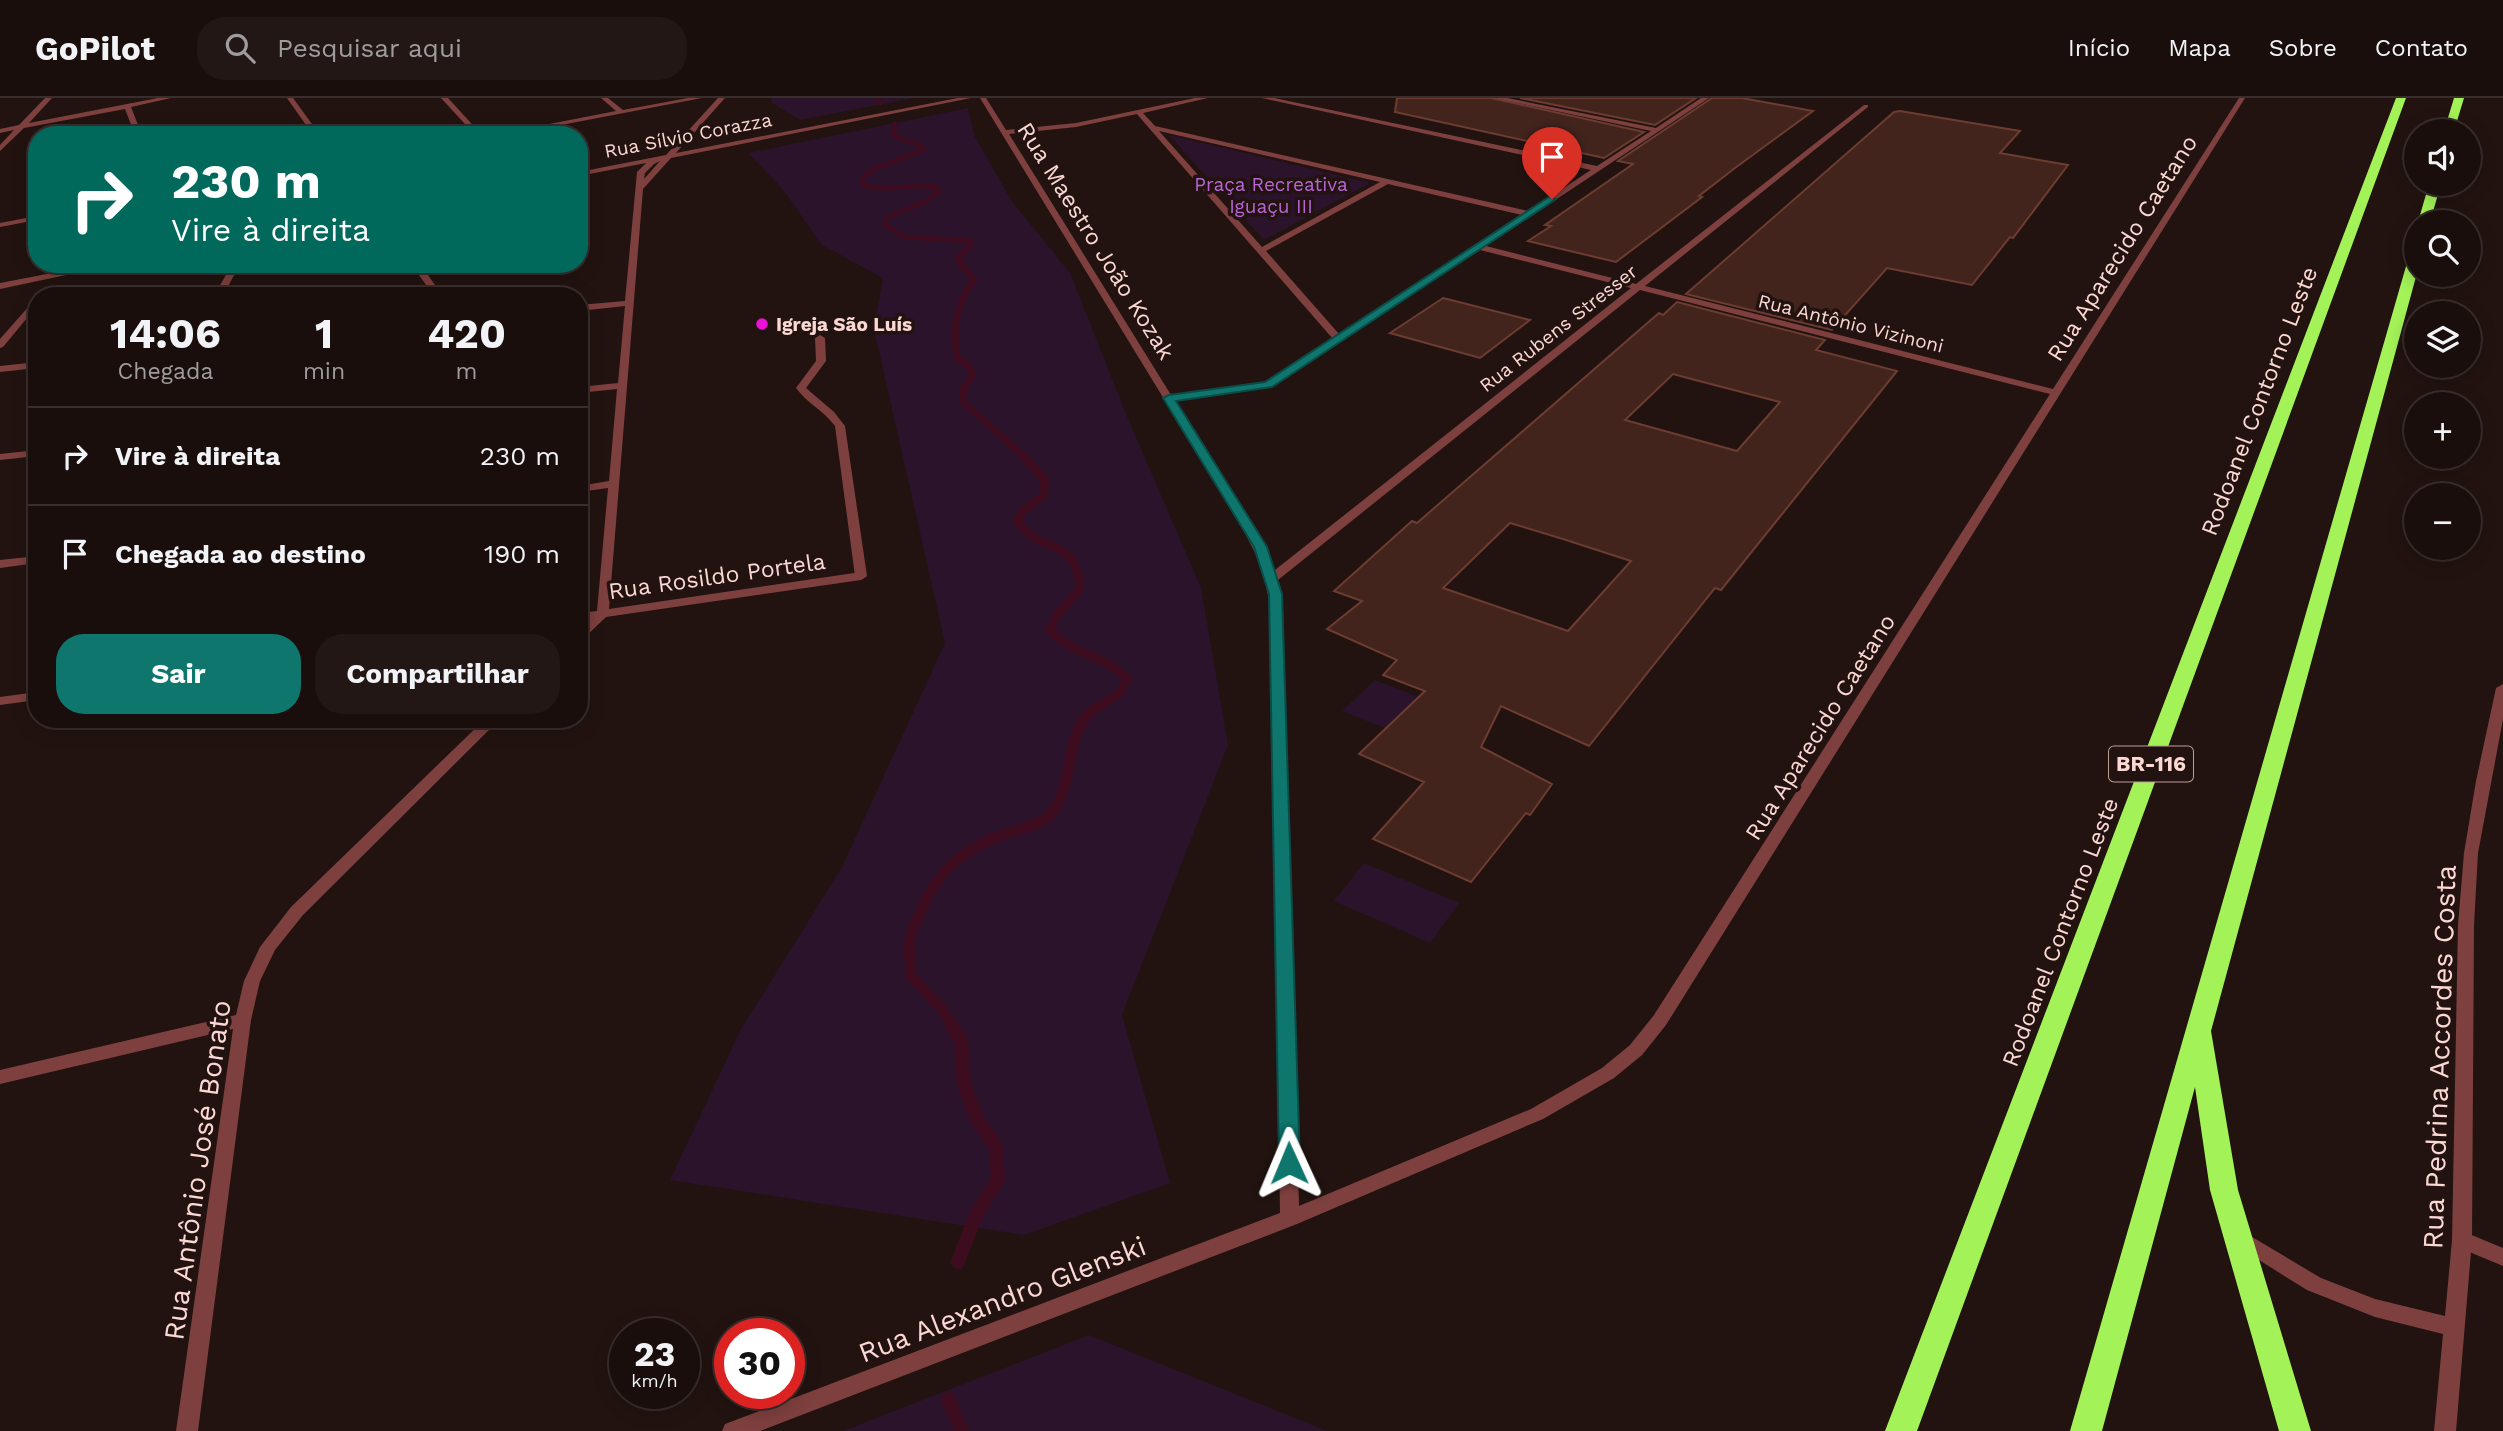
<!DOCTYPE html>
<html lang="pt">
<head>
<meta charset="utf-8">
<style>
	body { margin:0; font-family:"Work Sans",sans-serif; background:#231715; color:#f1f3f6; height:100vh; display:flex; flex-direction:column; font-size:26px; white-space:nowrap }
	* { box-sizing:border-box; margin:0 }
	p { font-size:23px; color:#9f9c9d }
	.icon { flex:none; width:38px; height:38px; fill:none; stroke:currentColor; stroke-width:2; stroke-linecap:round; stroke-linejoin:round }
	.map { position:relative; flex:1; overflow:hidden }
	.sheet { position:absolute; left:28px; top:189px; width:560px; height:441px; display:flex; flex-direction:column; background:#1a0e0c; border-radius:28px; box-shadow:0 4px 18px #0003,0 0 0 2px #382e2d }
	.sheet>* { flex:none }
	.guide { position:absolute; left:28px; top:28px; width:560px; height:147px; border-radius:28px; box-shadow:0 4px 18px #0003,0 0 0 2px #382e2d; background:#00695c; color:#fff; overflow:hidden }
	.buttons { position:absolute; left:2404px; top:21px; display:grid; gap:14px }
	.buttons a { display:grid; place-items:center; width:77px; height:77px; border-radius:50%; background:#1a0e0c; box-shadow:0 4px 18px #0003,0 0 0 2px #382e2d; font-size:35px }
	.speed { position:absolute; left:609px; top:1220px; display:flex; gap:14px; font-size:35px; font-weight:700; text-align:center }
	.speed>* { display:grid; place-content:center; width:91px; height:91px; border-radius:50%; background:#1a0e0c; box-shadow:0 4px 18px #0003,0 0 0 2px #382e2d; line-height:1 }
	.speed small { font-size:18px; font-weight:400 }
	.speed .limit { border:10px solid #d22; background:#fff; color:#111 }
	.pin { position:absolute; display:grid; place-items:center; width:60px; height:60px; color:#fff; margin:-72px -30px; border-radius:50% 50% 50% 0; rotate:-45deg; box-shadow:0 0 7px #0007 }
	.pin .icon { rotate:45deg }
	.me { position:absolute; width:77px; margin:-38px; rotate:359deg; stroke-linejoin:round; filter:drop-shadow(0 0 5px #0008) }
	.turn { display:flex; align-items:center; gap:24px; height:147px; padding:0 28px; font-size:32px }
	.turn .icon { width:91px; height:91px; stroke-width:2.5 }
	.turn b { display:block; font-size:49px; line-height:60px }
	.eta { display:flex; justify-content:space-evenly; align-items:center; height:119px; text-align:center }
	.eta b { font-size:42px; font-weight:700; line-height:49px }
	.primary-button { display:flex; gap:14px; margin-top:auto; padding:14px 28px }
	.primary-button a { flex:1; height:80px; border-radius:28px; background:#0f766e; color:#fff; font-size:28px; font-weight:700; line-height:80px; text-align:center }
	.primary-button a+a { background:#231715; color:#f1f3f6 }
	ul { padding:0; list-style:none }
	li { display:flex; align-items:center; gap:21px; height:98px; padding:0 28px; border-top:2px solid #382e2d }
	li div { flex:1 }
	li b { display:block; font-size:26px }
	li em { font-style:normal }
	header { display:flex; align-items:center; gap:42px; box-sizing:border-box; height:98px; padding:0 35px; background:#1a0e0c; border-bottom:2px solid #382e2d }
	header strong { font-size:33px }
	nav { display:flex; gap:38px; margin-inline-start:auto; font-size:24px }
	.search { width:490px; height:63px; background:#231715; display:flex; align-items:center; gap:18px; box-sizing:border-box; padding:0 24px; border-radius:28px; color:#9f9c9d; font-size:26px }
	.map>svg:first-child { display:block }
</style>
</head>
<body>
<header>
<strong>GoPilot</strong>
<div class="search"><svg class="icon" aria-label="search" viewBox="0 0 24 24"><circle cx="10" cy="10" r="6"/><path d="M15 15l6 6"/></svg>Pesquisar aqui</div>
<nav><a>Início</a><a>Mapa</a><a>Sobre</a><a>Contato</a></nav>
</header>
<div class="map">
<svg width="2503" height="1333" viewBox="0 0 2503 1333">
	<rect width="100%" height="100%" fill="#221310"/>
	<!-- green -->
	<path fill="#2b132c" d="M772,0H914L800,22L771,4Z
		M968,10L974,37L1011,102L1070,175L1126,316L1201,490L1228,647L1122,917L1170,1085L1024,1137L670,1082L740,933L842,769L945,545L874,231L883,180L822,147L781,89L748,55Z
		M1169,37L1370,85L1264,142Z
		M1375,582L1452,612L1422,645L1342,613Z
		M1364,765L1459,805L1430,845L1334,803Z
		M1089,1237L1327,1333H843Z"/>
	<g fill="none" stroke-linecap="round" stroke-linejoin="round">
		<!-- stream-far4 -->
		<path stroke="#3d0d1f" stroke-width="5" d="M878,0L880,5
			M895,26L894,38L922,48L923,52L874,71L863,79V87C888,95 912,85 937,89L939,94L926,103L886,120L885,127L904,139L971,143V147L959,159"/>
		<!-- stream-far3 -->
		<path stroke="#3d0d1f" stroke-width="7" d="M960,158L959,163L974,182C956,206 952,230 957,260L968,267L973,276L963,292V304L1025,359"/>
		<!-- stream-far2 -->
		<path stroke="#3d0d1f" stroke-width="9" d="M1023,358L1045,382L1043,398L1024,412L1017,423C1043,459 1076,437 1080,491L1056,518L1050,532C1071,556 1105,557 1127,581L1120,595L1093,612"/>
		<!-- stream-far1 -->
		<path stroke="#3d0d1f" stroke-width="11" d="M954,931L942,911L911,878C911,866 908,852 910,840C911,832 917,823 920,815C936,776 961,751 1002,737C1019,730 1042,729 1054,712C1075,682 1064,630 1096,610"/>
		<!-- stream -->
		<path stroke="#3d0d1f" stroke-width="14" d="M953,929L961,942L964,986L977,1021L996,1049L998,1081L976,1117L958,1164
			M948,1301L962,1333"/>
	</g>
	<!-- building -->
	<path fill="#42241d" stroke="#6c3c31" stroke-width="2" fill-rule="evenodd" d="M1397,0H1491L1644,34L1604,60L1395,14Z
		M1520,0H1696L1655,27Z
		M1712,0H1742L1813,13L1735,70L1699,98L1702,99L1616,164L1528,143L1551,128L1545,127L1633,66L1618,63Z
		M1900,13L2020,33L2000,55L2068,67L2013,140L2010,139L1972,187L1887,170L1832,232L1686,196L1894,14Z
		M1443,200L1530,222L1480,260L1390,235Z
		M1677,204L1825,242L1816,252L1897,273L1721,492L1715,490L1589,648L1501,608L1481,649L1552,686L1530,717L1526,715L1471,784L1373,741L1424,684L1359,656L1425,593L1383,577L1397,562L1327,531L1362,503L1334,493L1412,423L1417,425L1659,215L1663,217ZM1673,276L1699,283L1780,304L1737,353L1625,322ZM1510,425L1563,441L1631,463L1568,533L1443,490Z"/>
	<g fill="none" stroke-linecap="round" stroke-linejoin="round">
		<!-- service -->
		<path fill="#7e403e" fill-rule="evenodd" d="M820,237L825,240L826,263L806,290L834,314L845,328L867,478L861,482L855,478L835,328C824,313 807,305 796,290L816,263L815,240Z
			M2462,1133L2503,1150V1168L2455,1148L2452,1142L2455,1136Z"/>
		<!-- minor -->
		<path fill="#7e403e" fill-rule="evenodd" d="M45,0H52L29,25L158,0H171L131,9L142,37H135L125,11L24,30L0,53V47L14,32L0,35V31L19,27Z
			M287,0H293L320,37H313Z
			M441,0H448L482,37H475Z
			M601,0H608L623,12L688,0H702L509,37H493L616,13Z
			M718,0H725L676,55L958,0H971L671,60L643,91L609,511L861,474L867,478L861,482L606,519L583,541L579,542V531L589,521L579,523V515L597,513L608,390L579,394V388L609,383L617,291L579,295V289L618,285L625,208L579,213V207L625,203L637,74L646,65L579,78V74L666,57ZM660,63L644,81L645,75L654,66Z
			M980,0H986L1006,32L1076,25L1195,0H1208L1143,15L1155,28L1528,113L1591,72L1262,0H1274L1597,68L1651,33L1494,0H1507L1656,30L1701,0H1709L1486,148L1636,186L1864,7H1868V9L1645,188L2053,291L2239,0H2245L1666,927L1642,957L1614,980L1543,1021L1297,1126L760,1333H722L725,1326L733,1323L1280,1115L1271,510L1261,467L1241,427ZM1137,16L1149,30L1333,241L1265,284L1171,297L1009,36L1076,29ZM1159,33L1380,84L1262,149ZM1388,86L1522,117L1339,236L1266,153ZM1480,152L1631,190L1275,472L1258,437L1175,302L1271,289ZM1640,192L2050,296L1654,917L1630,947L1602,970L1531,1011L1299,1108L1283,510L1278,482Z
			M37,118V122L0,129V125Z
			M99,166H118L0,191V185Z
			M232,166H240L223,198H214Z
			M411,166H420L443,198H434Z
			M37,199V208L3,249L0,250V241Z
			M37,264V270L0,274V268Z
			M37,352V358L0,362V356Z
			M37,458V465L0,470V462Z
			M2503,586V621L2478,755L2474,827L2472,1142L2456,1333H2434L2443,1236L2375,1219L2307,1192L2235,1147L2232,1141L2235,1135L2242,1133L2321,1180L2375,1201L2445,1218L2452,1142L2458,827L2464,755L2476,683L2496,590Z
			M37,594V602L0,607V599Z
			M485,621H500L303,817L275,852L260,883L251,922L198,1333H176L233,931L0,986V972L236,917L244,883L260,849L291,809Z"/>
		<!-- motorway -->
		<path fill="#a3f358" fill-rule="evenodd" d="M2396,0H2406L1917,1333H1885Z
			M2454,0H2464L2454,33H2444Z
			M2429,86H2441L2430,124H2418Z
			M2417,147V175L2211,933L2238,1092L2311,1333H2279L2210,1092L2195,989L2102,1333H2070L2411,151Z"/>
	</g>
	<!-- route -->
	<path fill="#0f766e" stroke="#0a4d48" stroke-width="2" d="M1549,99L1556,101L1272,289L1176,303L1267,449L1282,496L1300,1065L1297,1071L1289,1074L1282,1071L1279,1065L1269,496L1254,449L1163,300L1169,297L1265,284Z"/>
	<!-- markers -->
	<circle fill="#eb11d6" stroke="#221310" stroke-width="2.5" cx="762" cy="226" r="7"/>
	<g text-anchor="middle" stroke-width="7" stroke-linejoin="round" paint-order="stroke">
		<!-- far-street labels -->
		<g font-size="19" fill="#fcd8d4" stroke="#221310">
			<text transform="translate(688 37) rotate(-11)" y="7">Rua Sílvio Corazza</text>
			<text transform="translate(1851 225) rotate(14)" y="7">Rua Antônio Vizinoni</text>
			<text transform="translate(1558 230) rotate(-38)" y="7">Rua Rubens Stresser</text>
		</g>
		<!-- far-park labels -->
		<g font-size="19" fill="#b965d7" stroke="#221310">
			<text x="1271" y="93">Praça Recreativa<tspan x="1271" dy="22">Iguaçu III</tspan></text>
		</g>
		<!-- far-poi labels -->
		<g font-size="19" font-weight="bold" fill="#fcd8d4" stroke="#221310" text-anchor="start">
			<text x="776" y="233">Igreja São Luís</text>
		</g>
		<!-- shield labels -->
		<rect fill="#221310" stroke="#bb9d99" stroke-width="2" x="2109" y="648.5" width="84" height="35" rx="5"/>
		<g font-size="21" font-weight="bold" fill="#fcd8d4">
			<text x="2151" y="673">BR-116</text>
		</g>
		<!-- street labels -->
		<g font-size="23" fill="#fcd8d4" stroke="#221310">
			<text transform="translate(1096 143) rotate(58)" y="8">Rua Maestro João Kozak</text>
			<text transform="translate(2122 150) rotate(-58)" y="8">Rua Aparecido Caetano</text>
			<text transform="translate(2259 303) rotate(-69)" y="8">Rodoanel Contorno Leste</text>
			<text transform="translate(717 478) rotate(-8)" y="8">Rua Rosildo Portela</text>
			<text transform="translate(1820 629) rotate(-58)" y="8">Rua Aparecido Caetano</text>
			<text transform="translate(2060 834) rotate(-69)" y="8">Rodoanel Contorno Leste</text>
		</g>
		<!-- near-street labels -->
		<g font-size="28" fill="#fcd8d4" stroke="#221310">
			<text transform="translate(2439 959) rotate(-88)" y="10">Rua Pedrina Accordes Costa</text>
			<text transform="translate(197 1072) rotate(-82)" y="10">Rua Antônio José Bonato</text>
			<text transform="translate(1002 1201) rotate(-21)" y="10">Rua Alexandro Glenski</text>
		</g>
	</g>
</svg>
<div class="buttons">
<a><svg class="icon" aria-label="sound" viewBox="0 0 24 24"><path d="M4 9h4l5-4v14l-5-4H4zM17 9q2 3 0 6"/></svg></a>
<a><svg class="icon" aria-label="search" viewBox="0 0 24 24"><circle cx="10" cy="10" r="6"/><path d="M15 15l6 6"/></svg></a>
<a><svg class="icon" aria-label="layers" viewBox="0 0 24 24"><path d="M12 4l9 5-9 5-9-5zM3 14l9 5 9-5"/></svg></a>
<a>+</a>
<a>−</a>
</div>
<div class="speed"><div>23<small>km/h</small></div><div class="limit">30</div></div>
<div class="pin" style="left:1552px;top:101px;background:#d93025"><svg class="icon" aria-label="arrive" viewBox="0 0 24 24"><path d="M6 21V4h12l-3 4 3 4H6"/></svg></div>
<svg class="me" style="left:1289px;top:1065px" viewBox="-20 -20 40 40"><path d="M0-17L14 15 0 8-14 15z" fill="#0f766e" stroke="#fff" stroke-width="4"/></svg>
<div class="guide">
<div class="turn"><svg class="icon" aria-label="right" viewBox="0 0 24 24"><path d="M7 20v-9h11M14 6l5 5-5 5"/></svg><div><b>230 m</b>Vire à direita</div></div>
</div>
<section class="sheet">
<div class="eta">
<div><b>14:06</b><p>Chegada</p></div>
<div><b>1</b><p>min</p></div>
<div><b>420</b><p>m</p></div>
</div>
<ul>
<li><svg class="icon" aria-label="right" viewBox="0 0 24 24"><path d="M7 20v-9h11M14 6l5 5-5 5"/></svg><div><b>Vire à direita</b></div><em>230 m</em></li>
<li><svg class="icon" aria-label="arrive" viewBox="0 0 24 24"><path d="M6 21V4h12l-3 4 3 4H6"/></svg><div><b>Chegada ao destino</b></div><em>190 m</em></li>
</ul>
<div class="primary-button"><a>Sair</a><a>Compartilhar</a></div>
</section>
</div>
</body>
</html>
